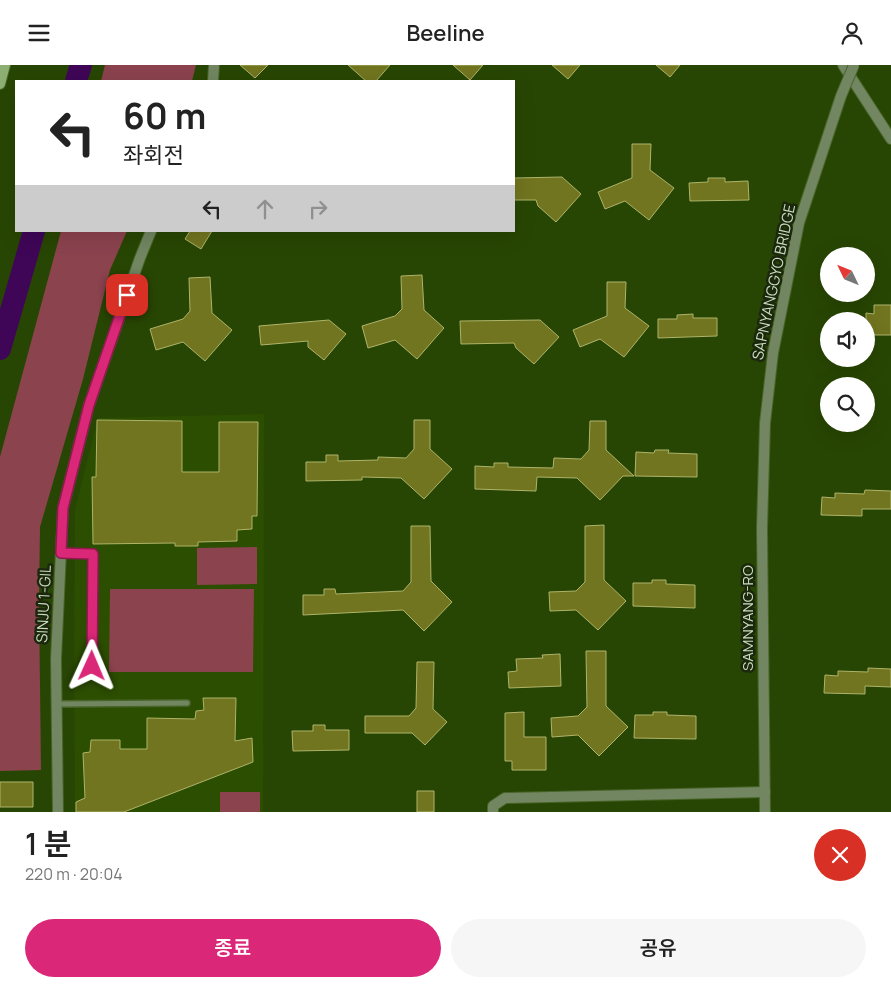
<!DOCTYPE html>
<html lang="ko">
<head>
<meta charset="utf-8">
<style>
	body { margin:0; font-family:Manrope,"Noto Sans KR",sans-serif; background:#f6f6f6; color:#222; height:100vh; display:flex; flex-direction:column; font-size:19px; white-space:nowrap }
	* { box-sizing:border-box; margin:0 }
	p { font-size:16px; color:#767676 }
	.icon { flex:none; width:28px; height:28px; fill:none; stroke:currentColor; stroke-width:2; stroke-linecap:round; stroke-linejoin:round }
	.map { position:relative; height:747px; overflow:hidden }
	.details { display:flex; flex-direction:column; background:#fff; flex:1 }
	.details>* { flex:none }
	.banner { position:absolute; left:15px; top:15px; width:500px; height:152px; border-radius:0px; box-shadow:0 5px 20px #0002; background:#fff; color:#222; overflow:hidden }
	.needle { width:32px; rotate:313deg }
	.fabs { position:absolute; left:820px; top:182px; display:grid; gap:10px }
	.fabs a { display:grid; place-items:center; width:55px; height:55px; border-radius:50%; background:#fff; box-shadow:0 5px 20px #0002; font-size:25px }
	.pin { position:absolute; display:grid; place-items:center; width:42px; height:42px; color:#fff; margin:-21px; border-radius:10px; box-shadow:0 2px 8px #0006 }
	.me { position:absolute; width:55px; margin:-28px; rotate:1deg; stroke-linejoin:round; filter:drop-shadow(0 0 4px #0008) }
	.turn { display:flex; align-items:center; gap:18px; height:105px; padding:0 25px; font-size:22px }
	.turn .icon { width:65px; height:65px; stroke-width:2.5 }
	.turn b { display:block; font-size:35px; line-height:42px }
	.lanes { display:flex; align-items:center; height:48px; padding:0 25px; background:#0003; justify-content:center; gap:25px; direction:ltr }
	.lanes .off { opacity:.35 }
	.round { display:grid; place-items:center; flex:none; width:52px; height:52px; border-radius:26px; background:#f6f6f6 }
	.head { display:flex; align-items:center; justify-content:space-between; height:85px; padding:0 25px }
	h1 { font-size:30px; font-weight:600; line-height:38px }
	.action { display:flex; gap:10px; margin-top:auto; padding:10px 25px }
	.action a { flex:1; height:58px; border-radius:30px; background:#db2777; color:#fff; font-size:20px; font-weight:600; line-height:58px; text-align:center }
	.action a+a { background:#f6f6f6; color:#222 }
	header { display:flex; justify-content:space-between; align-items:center; height:65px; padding:0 25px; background:#fff; font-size:22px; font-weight:600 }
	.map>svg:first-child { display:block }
</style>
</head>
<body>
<header><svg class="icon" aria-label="menu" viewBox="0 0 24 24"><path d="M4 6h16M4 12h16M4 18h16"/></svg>Beeline<svg class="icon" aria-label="person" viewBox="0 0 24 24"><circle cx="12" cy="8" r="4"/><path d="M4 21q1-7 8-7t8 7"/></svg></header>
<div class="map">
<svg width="891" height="747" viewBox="0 0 891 747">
	<rect width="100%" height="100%" fill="#284603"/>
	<!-- built -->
	<path fill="#2c4e00" d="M264,349L263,747H75L74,612L75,444L98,353Z"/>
	<!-- green -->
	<path fill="#8b434e" d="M105,0H196L192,16H101Z
		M61,166H127L110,205L83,314L40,462L39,535L41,705L0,706V392Z
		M257,482V519L197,520V483Z
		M110,524H254L253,607H109Z
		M220,727H260V747H220Z"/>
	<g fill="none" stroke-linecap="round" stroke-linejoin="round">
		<!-- river -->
		<path stroke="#3f0657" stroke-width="22" d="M76,16L81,0
			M0,284L34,166"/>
	</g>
	<!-- building -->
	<path fill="#71751f" stroke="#aeb46a" d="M240,0H268L255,13Z
		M348,0H390L376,16H366Z
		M453,0H483L470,15Z
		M552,0H580L568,14Z
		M656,0H680L670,12Z
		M632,79H651L650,105L674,123L649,155L625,136L605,144L598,127L632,113Z
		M562,112L581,129L556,157L538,141L536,135H514V113Z
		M708,113H725V117L748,116L749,135L690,136L689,118L708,117Z
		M190,166H212L201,184L185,174Z
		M422,210L424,245L444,263L417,294L395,275L368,283L362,261L395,251L402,244L401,211Z
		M210,212L212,248L232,265L205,296L183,277L156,285L150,264L183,254L190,246L189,213Z
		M607,217H626L625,243L649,261L624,292L600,274L580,282L573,265L607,251Z
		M874,240H891V270H866V248L874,249Z
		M693,249V253H717V271L658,273V254H677V250Z
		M329,255L346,269L324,295L308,282V276L261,280L259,261Z
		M540,255L559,272L534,299L516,283L514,278L461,279L460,256Z
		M97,355L182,356V407H219V357H258L257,451H252V464L237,465V476L198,477V481H175V478L93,479L92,412H96Z
		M414,355H430V384L452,404L424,434L401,413L362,412V415L306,416V397H326V390H338V396L378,395V392L406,393L414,384Z
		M590,356H606V385L634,411H623L600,435L577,413L537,412L536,426L475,424V401L494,402V398H508V402L553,403L554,393L581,394L589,385Z
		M655,385H669L668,388L697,389V412L635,411L636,387L654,388Z
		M865,425L891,426V444H862V451L821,450L822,432L835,433V428L864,429Z
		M604,460V515L626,536L598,565L576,545L550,546L549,527L576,526L585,517V461Z
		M411,461H430L431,516L452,537L424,566L403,545L303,550V530H324V524H335L336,529L403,526L411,517Z
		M652,515H666V519L695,520V543L633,541V518H652Z
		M586,586H606V641L628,662L599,691L578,670L552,672L551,653L578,651L587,642Z
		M560,589L561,621L509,623L508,607L517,606L516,594L543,593L542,590Z
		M417,597H434L433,644L447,657L425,680L412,668H365V651H409L416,643Z
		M868,603L891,604V622L865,621V629L824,628L825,610L838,611V606L868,607Z
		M203,633H236L235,676L252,673L253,697L124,747H76V737L85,733L83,688L90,687L91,675H120V684H147V653L195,654L196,646L204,645Z
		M524,647V672H546V705H512V696H505V648Z
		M653,647H667V650L696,651V674L634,673L635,650H653Z
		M313,660H325V665H349V685L293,686L292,666H313Z
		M0,717H33V742H0Z
		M417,726H434V747H417Z"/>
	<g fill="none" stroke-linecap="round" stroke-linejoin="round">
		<!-- service casing -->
		<g stroke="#486428" stroke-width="8">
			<path id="service" d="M61,488L93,489L92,601
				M57,639L187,638"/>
		</g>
		<!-- minor casing -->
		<g stroke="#486428" stroke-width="12">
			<path id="minor" d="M213,16L214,0
				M58,747L56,594L63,443L89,340L140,193L151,166
				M493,747V741L505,733L765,727"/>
		</g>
		<!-- tertiary casing -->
		<g stroke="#486428" stroke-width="12">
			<path id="tertiary" d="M843,0L891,74
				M765,358L762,463L765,747"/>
		</g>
		<!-- secondary casing -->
		<g stroke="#486428" stroke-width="12">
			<path id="secondary" d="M0,19L5,0"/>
		</g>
		<!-- service -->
		<use href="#service" stroke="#718661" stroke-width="5"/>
		<!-- minor -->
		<use href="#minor" stroke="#718661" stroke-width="10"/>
		<!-- tertiary -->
		<use href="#tertiary" stroke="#718661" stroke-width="10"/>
		<!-- secondary -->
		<use href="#secondary" stroke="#8daf73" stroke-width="10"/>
		<!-- tertiary-bridge casing -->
		<g stroke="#486428" stroke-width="12" stroke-linecap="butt">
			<path id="tertiary-bridge" d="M765,358L773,288L799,158L841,31L854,0"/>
		</g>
		<!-- tertiary-bridge -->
		<use href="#tertiary-bridge" stroke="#718661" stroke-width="10"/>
	</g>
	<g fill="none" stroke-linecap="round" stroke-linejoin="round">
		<!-- route casing -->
		<g stroke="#8e194d" stroke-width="12">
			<path id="route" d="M92,601L93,489L61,488L63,443L89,340L127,230"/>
		</g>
		<!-- route -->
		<use href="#route" stroke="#db2777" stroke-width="9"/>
	</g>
	<g text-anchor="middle" stroke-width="5" stroke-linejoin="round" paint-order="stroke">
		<!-- street labels -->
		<g font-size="15" fill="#caddbc" stroke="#1b280e">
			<text transform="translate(774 217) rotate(-78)" y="5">SAPNYANGGYO BRIDGE</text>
			<text transform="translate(44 539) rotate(-87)" y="5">SINJU 1-GIL</text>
			<text transform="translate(748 553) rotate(-90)" y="5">SAMNYANG-RO</text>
		</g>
	</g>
</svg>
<div class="fabs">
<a><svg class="needle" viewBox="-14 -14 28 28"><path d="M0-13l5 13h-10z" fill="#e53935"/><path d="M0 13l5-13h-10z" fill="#767676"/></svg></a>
<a><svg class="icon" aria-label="sound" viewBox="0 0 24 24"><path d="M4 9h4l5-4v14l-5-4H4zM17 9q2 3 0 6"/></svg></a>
<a><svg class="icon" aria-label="search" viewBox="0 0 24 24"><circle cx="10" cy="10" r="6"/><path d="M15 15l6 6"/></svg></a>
</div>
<div class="pin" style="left:127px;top:230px;background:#d93025"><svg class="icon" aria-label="arrive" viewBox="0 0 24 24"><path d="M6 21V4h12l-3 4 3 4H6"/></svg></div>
<svg class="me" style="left:92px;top:601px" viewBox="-20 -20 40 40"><path d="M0-17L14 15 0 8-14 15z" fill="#db2777" stroke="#fff" stroke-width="4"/></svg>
<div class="banner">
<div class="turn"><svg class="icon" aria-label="left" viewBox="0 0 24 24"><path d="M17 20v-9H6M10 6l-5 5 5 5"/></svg><div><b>60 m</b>좌회전</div></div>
<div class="lanes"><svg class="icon" aria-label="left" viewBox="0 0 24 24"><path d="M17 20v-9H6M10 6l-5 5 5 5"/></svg><svg class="icon off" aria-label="ahead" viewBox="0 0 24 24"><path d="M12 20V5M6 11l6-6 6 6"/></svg><svg class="icon off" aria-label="right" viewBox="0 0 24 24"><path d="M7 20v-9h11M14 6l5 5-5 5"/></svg></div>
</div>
</div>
<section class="details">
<div class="head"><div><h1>1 분</h1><p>220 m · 20:04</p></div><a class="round" style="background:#d93025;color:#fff"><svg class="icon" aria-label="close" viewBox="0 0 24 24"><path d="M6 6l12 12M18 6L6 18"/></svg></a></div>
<div class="action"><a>종료</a><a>공유</a></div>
</section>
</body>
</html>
